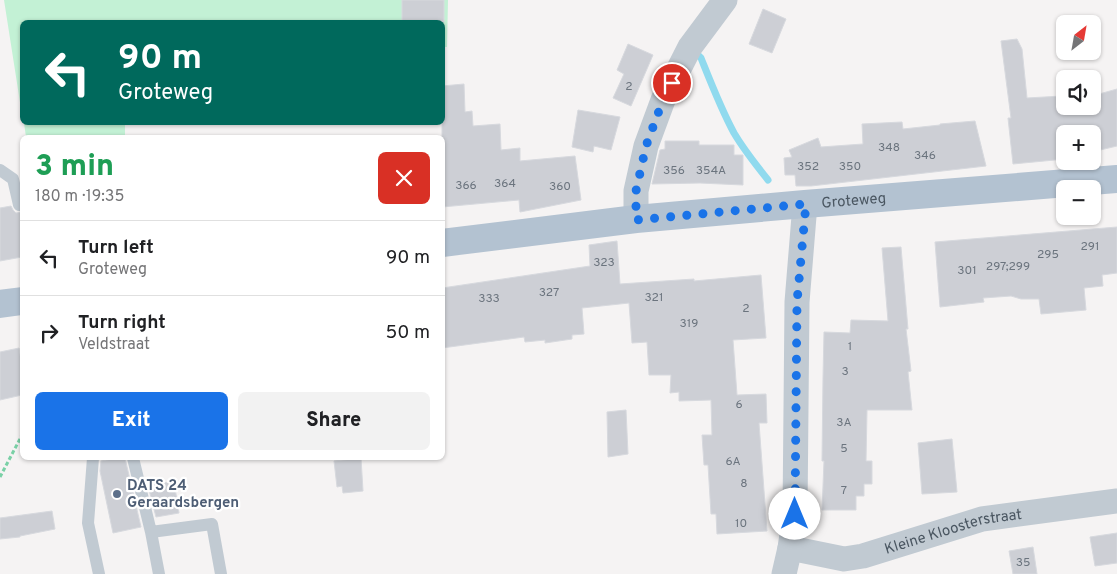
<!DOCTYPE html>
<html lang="en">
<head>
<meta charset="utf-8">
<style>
	body { margin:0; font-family:Overpass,sans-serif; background:#f2f2f2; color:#202124; height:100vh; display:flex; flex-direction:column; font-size:19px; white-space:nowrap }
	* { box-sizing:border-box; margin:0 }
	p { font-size:16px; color:#757577 }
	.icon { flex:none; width:28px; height:28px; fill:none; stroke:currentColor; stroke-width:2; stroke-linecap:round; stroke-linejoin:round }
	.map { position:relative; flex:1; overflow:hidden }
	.panel { position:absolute; left:20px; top:135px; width:425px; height:325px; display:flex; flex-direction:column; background:#fff; border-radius:8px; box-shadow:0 1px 4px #0004 }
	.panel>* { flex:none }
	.top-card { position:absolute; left:20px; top:20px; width:425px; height:105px; border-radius:8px; box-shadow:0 1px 4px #0004; background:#00695c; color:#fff; overflow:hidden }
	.needle { width:32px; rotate:31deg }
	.buttons { position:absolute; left:1056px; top:15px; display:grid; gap:10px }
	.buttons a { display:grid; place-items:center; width:45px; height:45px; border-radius:8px; background:#fff; box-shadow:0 1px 4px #0004; font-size:25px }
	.pin { position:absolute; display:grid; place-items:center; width:42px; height:42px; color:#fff; margin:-21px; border:2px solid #fff; border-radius:50%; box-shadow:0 1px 5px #0007 }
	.me { position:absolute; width:55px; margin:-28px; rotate:0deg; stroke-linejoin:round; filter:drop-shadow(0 0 4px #0008) }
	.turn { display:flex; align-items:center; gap:18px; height:105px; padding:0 15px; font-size:22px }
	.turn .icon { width:65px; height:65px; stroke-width:2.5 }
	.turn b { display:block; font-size:35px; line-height:42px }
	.round { display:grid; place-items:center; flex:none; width:52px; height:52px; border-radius:8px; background:#f2f2f2 }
	.summary { display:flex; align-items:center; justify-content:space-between; height:85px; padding:0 15px }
	h1 { font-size:30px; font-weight:800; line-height:38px; color:#1e9e55 }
	.primary-button { display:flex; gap:10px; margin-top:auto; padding:10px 15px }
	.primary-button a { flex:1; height:58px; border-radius:8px; background:#1a73e8; color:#fff; font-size:20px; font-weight:800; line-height:58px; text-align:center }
	.primary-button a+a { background:#f2f2f2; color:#202124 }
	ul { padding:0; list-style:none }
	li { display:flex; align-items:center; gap:15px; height:75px; padding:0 15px; border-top:1px solid #e0e0e0 }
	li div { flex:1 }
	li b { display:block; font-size:19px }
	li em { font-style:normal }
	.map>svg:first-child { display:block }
</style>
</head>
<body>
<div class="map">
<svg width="1117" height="574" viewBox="0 0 1117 574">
	<rect width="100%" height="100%" fill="#f5f3f3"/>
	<!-- green -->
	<path fill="#c3f1d5" d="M4,0H448L447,47H443L442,22H22V115Z
		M24,123H125V137H26Z"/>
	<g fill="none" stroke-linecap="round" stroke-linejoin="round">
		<!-- stream -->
		<path stroke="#90daee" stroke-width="7" d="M697,54L701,58C711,83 721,109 734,133C744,150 756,165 768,180"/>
	</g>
	<!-- building -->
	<path fill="#cdcfd5" stroke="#d7d9de" d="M402,0H444V22H402Z
		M763,9L786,19L772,53L749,44Z
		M1017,39L1022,49L1027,98L1062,96L1063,104H1065V106H1092V96L1117,89V146L1092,152V134H1065V159L1013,164L1008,118H1011L1001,41Z
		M628,44L653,55L631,106L613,98L624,74L617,70Z
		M464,84L465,112L472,111L473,126L500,124L501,150L520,148V161L575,156L581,200L520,212L519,200L442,207V86Z
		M578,110L620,117L611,150L594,146L593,152L572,147Z
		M975,121L986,166L811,186H796L795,175H785L784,158L792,157L789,150L818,138L821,147L863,144L862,124L902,122L903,129L940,125V124Z
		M665,141H699V145H734V155H743V185L700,183L652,184L660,150L665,149Z
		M11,206L13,210L16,213L22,212V257L0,261V208Z
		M1117,227V273L1102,275L1103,286L1084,288L1086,310L1041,314L1039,299H1021L1011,296L983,298L984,302L940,307L935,242Z
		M617,241L620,284L694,279V281L761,275L766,338L733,340L737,395L766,394L767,423H759L767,531L717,534L716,514H711L708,465H704L702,435H712L711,400L679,401V392L670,393L671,375H649L647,342L632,343L629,303L582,308L584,334L572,335V339L545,343V340L525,342L524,337L442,348V288L590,266L589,245Z
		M901,247L908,329H906L911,371L908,372L912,410H867L866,461H872V484H864V496H856V510H822L824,461H822L823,378L824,332L850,333L851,320L888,321L882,248Z
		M19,348L22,366V395L0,400V352Z
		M626,410L628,454L608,457L607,412Z
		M952,439L957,492L922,494L918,443Z
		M118,458H125L141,527L113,533L100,471L101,461Z
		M361,458L363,491L343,493L342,486L337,487L334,461Z
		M174,481L179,513L156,517L148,486Z
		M52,511L55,529L20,536V537L0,539V518Z
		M1117,533V563L1095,566L1090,537Z
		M1033,547L1037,574H1013L1009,551Z"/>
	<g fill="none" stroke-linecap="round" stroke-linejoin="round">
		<!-- path -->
		<path stroke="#7ad0a6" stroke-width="3" stroke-dasharray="4 2.5" stroke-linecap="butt" d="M0,477L22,435"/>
		<!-- service -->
		<path stroke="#c1cad2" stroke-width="12" d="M0,170L13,179L19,205
			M93,458L88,523L99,574
			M133,458L151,532L159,574
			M151,532L212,524L221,574"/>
		<!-- minor -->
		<g stroke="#c1cad2" stroke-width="25">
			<path d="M636,219V191L646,146L663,100L690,47L725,0"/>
			<path id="s1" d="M790,548L844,559L863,556L982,519L1117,501"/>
			<path d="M784,574L790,548L795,514L797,302L805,204"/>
		</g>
		<!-- primary -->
		<g stroke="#b3c2d1" stroke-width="28">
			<path id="s2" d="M442,243L636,219L805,204L1117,179"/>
			<path d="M0,304L22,301"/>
		</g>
	</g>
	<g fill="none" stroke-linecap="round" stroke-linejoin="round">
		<!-- route -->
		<path stroke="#1a73e8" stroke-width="9" stroke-dasharray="0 16.2" d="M672,83L663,100L646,146L636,191V220L806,204L797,302L795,514"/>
	</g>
	<!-- markers -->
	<circle fill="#5c6f8a" stroke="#fff" stroke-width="2" cx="117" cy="494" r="5"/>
	<g text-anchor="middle" stroke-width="4.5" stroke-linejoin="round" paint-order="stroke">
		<!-- number labels -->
		<g font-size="12" fill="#6b747e">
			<text x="629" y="90">2</text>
			<text x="889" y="151">348</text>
			<text x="925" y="159">346</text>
			<text x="808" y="170">352</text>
			<text x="850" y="170">350</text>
			<text x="674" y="174">356</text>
			<text x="711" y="174">354A</text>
			<text x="505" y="187">364</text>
			<text x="466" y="189">366</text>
			<text x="560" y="190">360</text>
			<text x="1090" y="250">291</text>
			<text x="1048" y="258">295</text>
			<text x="604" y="266">323</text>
			<text x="1008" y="270">297;299</text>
			<text x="967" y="274">301</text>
			<text x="549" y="296">327</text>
			<text x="654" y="301">321</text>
			<text x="489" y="302">333</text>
			<text x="746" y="312">2</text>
			<text x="689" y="327">319</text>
			<text x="850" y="350">1</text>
			<text x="845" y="375">3</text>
			<text x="739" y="408">6</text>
			<text x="844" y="426">3A</text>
			<text x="844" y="452">5</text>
			<text x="733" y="465">6A</text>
			<text x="744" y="487">8</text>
			<text x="844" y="494">7</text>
			<text x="741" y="527">10</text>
			<text x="1023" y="566">35</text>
		</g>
		<!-- street labels -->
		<g font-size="15" fill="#4a5661" stroke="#fff">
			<text dy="5" stroke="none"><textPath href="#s2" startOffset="414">Groteweg</textPath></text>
			<text dy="5" stroke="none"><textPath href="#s1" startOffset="168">Kleine Kloosterstraat</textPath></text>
		</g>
		<!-- service labels -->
		<g font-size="15" font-weight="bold" fill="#4e5e75" stroke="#fff" text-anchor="start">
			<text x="127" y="490">DATS 24<tspan x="127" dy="17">Geraardsbergen</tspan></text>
		</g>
	</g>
</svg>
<div class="buttons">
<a><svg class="needle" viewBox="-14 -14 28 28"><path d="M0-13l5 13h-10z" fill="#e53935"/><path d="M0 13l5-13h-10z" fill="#757577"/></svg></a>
<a><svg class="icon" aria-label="sound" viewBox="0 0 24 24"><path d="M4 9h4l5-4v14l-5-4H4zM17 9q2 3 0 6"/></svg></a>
<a>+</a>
<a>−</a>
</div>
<div class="pin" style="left:672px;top:83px;background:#d93025"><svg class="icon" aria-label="arrive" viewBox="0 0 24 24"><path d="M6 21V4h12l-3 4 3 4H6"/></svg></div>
<svg class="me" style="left:795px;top:514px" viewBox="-20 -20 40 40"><circle r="19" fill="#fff"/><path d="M0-13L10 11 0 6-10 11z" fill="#1a73e8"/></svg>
<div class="top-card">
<div class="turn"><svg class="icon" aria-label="left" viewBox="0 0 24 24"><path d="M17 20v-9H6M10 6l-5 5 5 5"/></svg><div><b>90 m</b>Groteweg</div></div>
</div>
<section class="panel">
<div class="summary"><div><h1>3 min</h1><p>180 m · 19:35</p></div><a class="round" style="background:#d93025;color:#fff"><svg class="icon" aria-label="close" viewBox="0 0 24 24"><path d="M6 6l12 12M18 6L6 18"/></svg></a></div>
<ul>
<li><svg class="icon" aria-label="left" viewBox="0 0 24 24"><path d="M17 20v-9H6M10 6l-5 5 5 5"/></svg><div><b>Turn left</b><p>Groteweg</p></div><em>90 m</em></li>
<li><svg class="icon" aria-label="right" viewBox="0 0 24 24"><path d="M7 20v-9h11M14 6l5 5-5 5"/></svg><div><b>Turn right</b><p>Veldstraat</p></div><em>50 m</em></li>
</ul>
<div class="primary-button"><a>Exit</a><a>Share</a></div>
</section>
</div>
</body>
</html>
